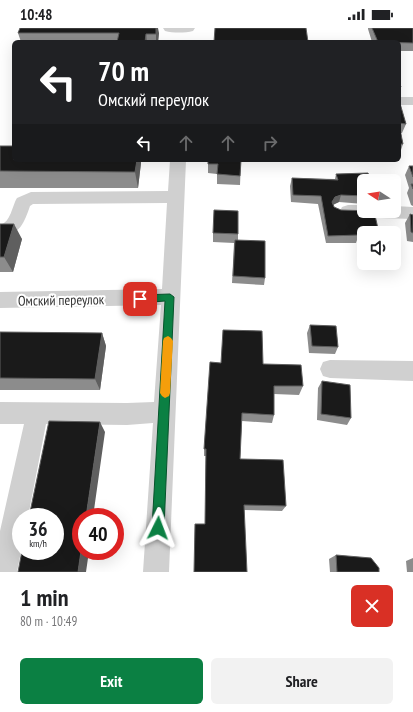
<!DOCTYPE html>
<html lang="en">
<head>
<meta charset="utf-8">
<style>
	body { margin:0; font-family:"PT Sans Narrow",sans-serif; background:#f2f2f2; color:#202124; height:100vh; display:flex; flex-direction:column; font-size:15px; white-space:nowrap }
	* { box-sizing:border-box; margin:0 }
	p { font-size:13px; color:#757577 }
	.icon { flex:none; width:22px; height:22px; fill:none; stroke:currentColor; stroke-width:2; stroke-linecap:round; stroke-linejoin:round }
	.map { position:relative; height:544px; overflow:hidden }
	.details { display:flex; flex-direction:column; background:#fff; flex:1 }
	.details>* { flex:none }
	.guide { position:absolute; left:12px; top:12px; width:389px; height:122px; border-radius:6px; box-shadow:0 4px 16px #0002; background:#202124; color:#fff; overflow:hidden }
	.needle { width:26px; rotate:282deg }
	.tools { position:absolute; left:357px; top:146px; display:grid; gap:8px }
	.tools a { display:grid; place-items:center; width:44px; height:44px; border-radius:6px; background:#fff; box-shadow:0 4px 16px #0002; font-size:20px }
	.speed { position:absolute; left:12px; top:480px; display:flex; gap:8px; font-size:20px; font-weight:700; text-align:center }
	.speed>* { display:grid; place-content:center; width:52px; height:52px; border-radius:50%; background:#fff; box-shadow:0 4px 16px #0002; line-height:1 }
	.speed small { font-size:10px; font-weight:400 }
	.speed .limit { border:6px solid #d22; background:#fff; color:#111 }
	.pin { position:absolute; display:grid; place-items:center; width:34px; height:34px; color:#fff; margin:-17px; border-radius:8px; box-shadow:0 2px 6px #0006 }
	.me { position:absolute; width:44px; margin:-22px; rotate:3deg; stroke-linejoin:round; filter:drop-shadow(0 0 3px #0008) }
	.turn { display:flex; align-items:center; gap:14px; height:84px; padding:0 20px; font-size:18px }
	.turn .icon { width:52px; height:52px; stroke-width:2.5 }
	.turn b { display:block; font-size:28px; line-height:34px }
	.lanes { display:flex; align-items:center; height:38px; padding:0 20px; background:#0003; justify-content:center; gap:20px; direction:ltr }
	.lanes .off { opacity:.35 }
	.round { display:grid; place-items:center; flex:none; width:42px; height:42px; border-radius:6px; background:#f2f2f2 }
	.summary { display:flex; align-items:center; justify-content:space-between; height:68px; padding:0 20px }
	h1 { font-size:24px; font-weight:800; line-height:30px }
	.cta { display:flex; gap:8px; margin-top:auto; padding:8px 20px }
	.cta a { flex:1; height:46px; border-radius:6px; background:#0b8043; color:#fff; font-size:16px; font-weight:800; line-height:46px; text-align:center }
	.cta a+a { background:#f2f2f2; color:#202124 }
	.status { display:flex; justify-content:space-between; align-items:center; height:28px; padding:0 20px; background:#fff; direction:ltr }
	.status svg { height:11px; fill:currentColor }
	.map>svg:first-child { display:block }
</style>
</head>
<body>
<div class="status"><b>10:48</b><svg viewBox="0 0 49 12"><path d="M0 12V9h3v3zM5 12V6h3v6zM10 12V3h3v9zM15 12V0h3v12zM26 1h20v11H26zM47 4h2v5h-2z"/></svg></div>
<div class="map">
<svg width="413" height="544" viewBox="0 0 413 544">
	<rect width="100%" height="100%" fill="#fff"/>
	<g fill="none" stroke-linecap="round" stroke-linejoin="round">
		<!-- minor -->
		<path fill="#d0d0d0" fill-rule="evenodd" d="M163,0H195L193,3C185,5 173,5 165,3Z
			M399,69H413V77H399Z
			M170,132H186L169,544H143L153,395L127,397L46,396L28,489H21V523L17,544H0V503L24,396H0V374L127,375L154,374L161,277L0,280V264L162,261L167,175L33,176L30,178C24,195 20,207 0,209V197C11,194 12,178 17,170L31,164L168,163Z
			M348,177H364V183H394V178L413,179V191L348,189L342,187L340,183L342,179Z
			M330,332L413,333V353L330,350L323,348L320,341L323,334Z"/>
	</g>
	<!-- wall -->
	<path fill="#8c8c8c" d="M368,0H413V23H399V14H372L368,1Z
		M18,5H159L158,14H21Z
		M399,73L406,96L402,105H401L403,116L400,125H399Z
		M0,118L141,135L138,160H0Z
		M208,132H241L240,157L217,156V146L208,145Z
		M409,138H413V178L411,177L407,165L409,160L405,147Z
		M336,146L364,153V176L339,174L333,176L334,179L364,205V212H357L356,215H326L318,176L291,174L290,158L292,150L335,151Z
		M410,186L413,187V214L407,213L405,195Z
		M0,196L22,211L13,244H0Z
		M213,205L238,206V212L265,250L264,257L232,255L234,215L213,214Z
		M310,297L338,319L335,326L309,325L307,305Z
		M0,304L102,305L106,318L100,362H0Z
		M263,336L303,358L299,367L274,366V387L272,395L242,393L240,431L286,478L282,483L244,482L205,496L206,428H204V421Z
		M322,353L351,390L347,397L317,392L318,360Z
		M336,527L379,544H330L329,531Z
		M413,530V544H407L406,533Z"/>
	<!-- shaded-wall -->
	<path fill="#5f5f5f" d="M156,0H158L159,5L158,14H156Z
		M146,6L147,14H145Z
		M137,132H141V135L138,160L135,144Z
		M341,167L339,174L333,177L332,174L335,169Z
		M14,196L22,211L13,244L4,229Z
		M102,305L106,318L100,362L95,351Z
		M100,394L105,404L93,489H86Z
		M81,523H89L86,544H78Z"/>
	<!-- building -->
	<path fill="#1a1a1a" stroke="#5f5f5f" d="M20,0H156V6H146L145,14H117L119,5H18Z
		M215,0H306L308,14H214Z
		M372,0H413V15L378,14Z
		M399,53L401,59L399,60Z
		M399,72L406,96L399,95Z
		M399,97L403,116H399Z
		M0,118H14V132H137L135,144L0,143Z
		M208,132H241L240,148L217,146L218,136H208Z
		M409,138H413V149Z
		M368,145L371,153H364V168L341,167L335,169L332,174L334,179L341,182L374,183L379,205H358L359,207L328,208L321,168L293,167L292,150L338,152L336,146Z
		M411,156H413V161Z
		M214,182L238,183V206L213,205Z
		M410,186L413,187V205L411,204Z
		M0,196H14L4,229H0Z
		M235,212L265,213V250L233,248Z
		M310,297L336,298L338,319L312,318Z
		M223,302L262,303L263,336L301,337L303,358H274V387L242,385L240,431L283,432L286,478L244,477L247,544H194L195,496H205L206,421H204L210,334L221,335Z
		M0,304L102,305L95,351L0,350Z
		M322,353L350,357L351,390L321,386Z
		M49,393L100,394L86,489H81V523L78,544H18L22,523H55V489H29Z
		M336,527L371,530L379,540V544H337Z"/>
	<!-- route -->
	<path fill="#0b8043" stroke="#07532c" d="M170,266L174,269L164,500L162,505L158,506L154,505L152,500L165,273L140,275L136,271L140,267Z"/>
	<!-- slow -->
	<path fill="#f59e0b" d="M168,308L171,310L173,313L170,365L169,368L165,370L162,368L160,365L163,313L164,310Z"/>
	<g text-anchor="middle" stroke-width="4" stroke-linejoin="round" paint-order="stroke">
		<!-- street labels -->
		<g font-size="14" fill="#333" stroke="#fff">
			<text transform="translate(61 272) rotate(-1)" y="5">Омский переулок</text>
		</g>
	</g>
</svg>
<div class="tools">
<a><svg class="needle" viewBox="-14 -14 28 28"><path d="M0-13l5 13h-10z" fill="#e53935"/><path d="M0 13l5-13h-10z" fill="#757577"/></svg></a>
<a><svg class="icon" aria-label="sound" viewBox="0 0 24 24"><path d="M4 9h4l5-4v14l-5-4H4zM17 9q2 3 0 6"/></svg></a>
</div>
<div class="speed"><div>36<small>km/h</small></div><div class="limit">40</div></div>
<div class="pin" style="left:140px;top:271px;background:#d93025"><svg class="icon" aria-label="arrive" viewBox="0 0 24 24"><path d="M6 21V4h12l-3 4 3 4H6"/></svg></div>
<svg class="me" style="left:158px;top:500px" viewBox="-20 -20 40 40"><path d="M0-17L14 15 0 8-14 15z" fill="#0b8043" stroke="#fff" stroke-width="4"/></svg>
<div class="guide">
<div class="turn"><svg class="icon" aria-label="left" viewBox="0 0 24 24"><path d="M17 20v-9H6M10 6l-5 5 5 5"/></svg><div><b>70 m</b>Омский переулок</div></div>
<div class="lanes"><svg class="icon" aria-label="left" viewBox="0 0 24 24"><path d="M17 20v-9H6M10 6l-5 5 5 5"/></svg><svg class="icon off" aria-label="ahead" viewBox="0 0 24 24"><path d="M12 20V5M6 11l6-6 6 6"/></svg><svg class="icon off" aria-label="ahead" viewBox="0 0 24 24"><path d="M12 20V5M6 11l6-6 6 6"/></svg><svg class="icon off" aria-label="right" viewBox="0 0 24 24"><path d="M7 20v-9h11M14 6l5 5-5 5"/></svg></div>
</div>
</div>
<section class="details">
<div class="summary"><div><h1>1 min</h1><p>80 m · 10:49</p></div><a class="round" style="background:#d93025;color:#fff"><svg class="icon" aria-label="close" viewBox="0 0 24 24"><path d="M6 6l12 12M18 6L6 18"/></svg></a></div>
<div class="cta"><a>Exit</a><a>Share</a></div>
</section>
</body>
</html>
